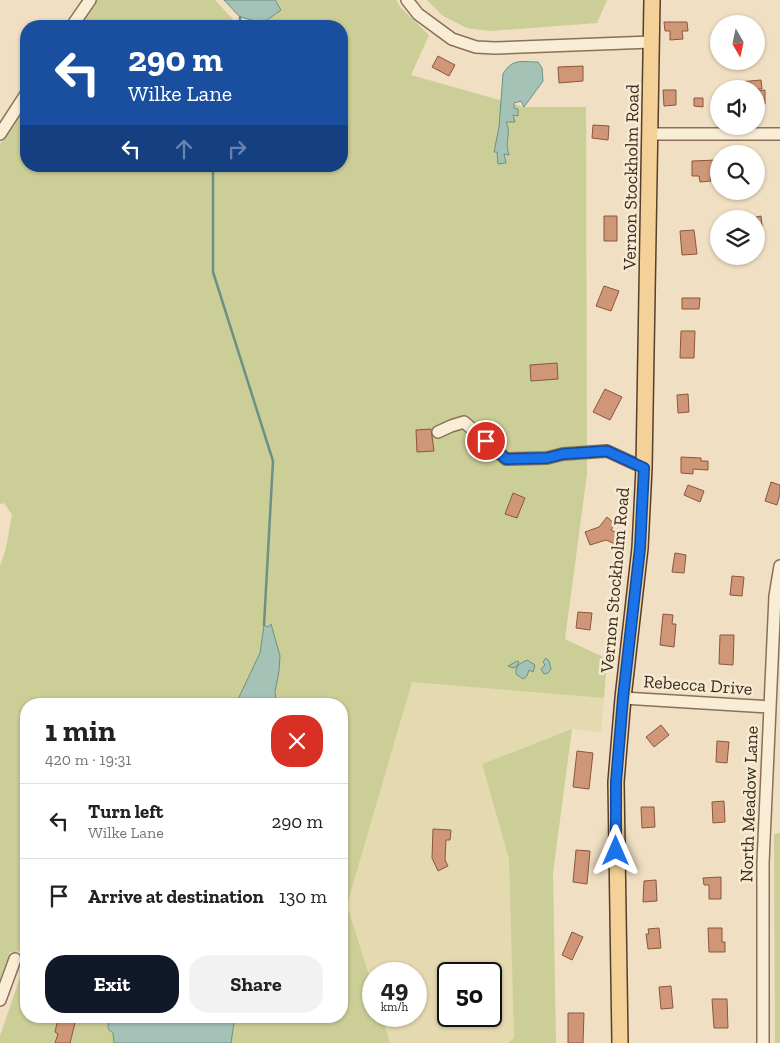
<!DOCTYPE html>
<html lang="en">
<head>
<meta charset="utf-8">
<style>
	body { margin:0; font-family:"Zilla Slab",serif; background:#f2f2f2; color:#222; height:100vh; display:flex; flex-direction:column; font-size:19px; white-space:nowrap }
	* { box-sizing:border-box; margin:0 }
	p { font-size:16px; color:#767676 }
	.icon { flex:none; width:28px; height:28px; fill:none; stroke:currentColor; stroke-width:2; stroke-linecap:round; stroke-linejoin:round }
	.map { position:relative; flex:1; overflow:hidden }
	.side { position:absolute; left:20px; top:698px; width:328px; height:325px; display:flex; flex-direction:column; background:#fff; border-radius:20px; box-shadow:0 1px 4px #0004 }
	.side>* { flex:none }
	.hud { position:absolute; left:20px; top:20px; width:328px; height:152px; border-radius:20px; box-shadow:0 1px 4px #0004; background:#1a4fa0; color:#fff; overflow:hidden }
	.needle { width:32px; rotate:171deg }
	.buttons { position:absolute; left:710px; top:15px; display:grid; gap:10px }
	.buttons a { display:grid; place-items:center; width:55px; height:55px; border-radius:50%; background:#fff; box-shadow:0 1px 4px #0004; font-size:25px }
	.speed { position:absolute; left:362px; top:962px; display:flex; gap:10px; font-size:25px; font-weight:700; text-align:center }
	.speed>* { display:grid; place-content:center; width:65px; height:65px; border-radius:50%; background:#fff; box-shadow:0 1px 4px #0004; line-height:1 }
	.speed small { font-size:12px; font-weight:400 }
	.speed .limit { border:2px solid #111; border-radius:8px; background:#fff; color:#111 }
	.pin { position:absolute; display:grid; place-items:center; width:42px; height:42px; color:#fff; margin:-21px; border:2px solid #fff; border-radius:50%; box-shadow:0 1px 5px #0007 }
	.me { position:absolute; width:55px; margin:-28px; rotate:0deg; stroke-linejoin:round; filter:drop-shadow(0 0 4px #0008) }
	.turn { display:flex; align-items:center; gap:18px; height:105px; padding:0 25px; font-size:22px }
	.turn .icon { width:65px; height:65px; stroke-width:2.5 }
	.turn b { display:block; font-size:35px; line-height:42px }
	.lanes { display:flex; align-items:center; height:48px; padding:0 25px; background:#0003; justify-content:center; gap:25px; direction:ltr }
	.lanes .off { opacity:.35 }
	.round { display:grid; place-items:center; flex:none; width:52px; height:52px; border-radius:20px; background:#f2f2f2 }
	.summary { display:flex; align-items:center; justify-content:space-between; height:85px; padding:0 25px }
	h1 { font-size:30px; font-weight:700; line-height:38px }
	.primary-button { display:flex; gap:10px; margin-top:auto; padding:10px 25px }
	.primary-button a { flex:1; height:58px; border-radius:20px; background:#111827; color:#fff; font-size:20px; font-weight:700; line-height:58px; text-align:center }
	.primary-button a+a { background:#f2f2f2; color:#222 }
	ul { padding:0; list-style:none }
	li { display:flex; align-items:center; gap:15px; height:75px; padding:0 25px; border-top:1px solid #e0e0e0 }
	li div { flex:1 }
	li b { display:block; font-size:19px }
	li em { font-style:normal }
	.map>svg:first-child { display:block }
</style>
</head>
<body>
<div class="map">
<svg width="780" height="1043" viewBox="0 0 780 1043">
	<rect width="100%" height="100%" fill="#f0dfc2"/>
	<!-- farmland -->
	<path fill="#e5d9b0" fill-rule="evenodd" d="M412,682L604,698L601,732L572,729L482,764L509,859L514,1039L508,1043H390L382,1016H416V974H374V991L347,905ZM449,974H491V1016H449Z"/>
	<!-- green -->
	<path fill="#cbce96" d="M96,0H215L239,26H78Z
		M275,0H396L401,8L429,35L411,75L524,107H586L587,474L565,639L607,659L604,698L412,682L347,905L374,991V1016H382L390,1043H231L235,1016H341V704H275L276,700L275,692L276,682L279,671L271,624L268,627L264,625L260,653L239,697V704H26V951L10,952L0,980V566L6,548L12,515L4,503L0,504V144L26,104V166H341V26H248L263,23L280,10Z
		M427,0H607L597,23L490,31L467,28L443,16Z
		M572,729L553,873L556,1043H508L514,1038L509,859L482,764Z
		M780,833V1043H775L774,834Z
		M26,960V1016H109L108,1029L113,1033L114,1043H0V1036Z"/>
	<!-- water -->
	<path fill="#a5c2b7" stroke="#6b9185" d="M224,0H275L281,10L263,23L240,17Z
		M538,62L542,68L543,81L524,107L521,101L514,103V108L518,109V116L513,115L515,122H506C512,133 504,140 509,155L504,154L506,163L498,164L497,152H494L499,127L503,74C512,58 522,62 538,62Z
		M271,624L280,656L279,671L275,692L276,700L275,704H239V697L260,653L264,625L268,627Z
		M546,658L549,661L551,669L548,673L544,674L541,669L545,665L543,662Z
		M527,660L535,665L533,672L529,670L527,676L523,679L516,674V670L518,665L514,668L508,666L517,661L519,662L518,665Z
		M109,1016H235L231,1043H114L113,1033L108,1029Z"/>
	<g fill="none" stroke-linecap="round" stroke-linejoin="round">
		<!-- stream -->
		<path stroke="#6b9185" stroke-width="2.5" d="M240,17V26
			M213,166V272L273,461L264,625"/>
	</g>
	<!-- building -->
	<path fill="#cf9677" stroke="#8a573e" d="M664,22H687L688,31H682L683,39L670,40V31H665Z
		M438,56L455,65L449,76L432,67Z
		M583,66V81L559,83L558,67Z
		M761,80L762,89H740L739,82Z
		M663,90H676V105L664,106Z
		M765,90V104L756,105V91Z
		M694,98H703V107L694,106Z
		M593,125L609,126L608,140L592,138Z
		M717,160V177H710L711,181L700,182L699,176H692V161Z
		M604,216H617V241H604Z
		M761,216L764,243L756,244V217Z
		M694,230L697,254L682,255L680,231Z
		M604,286L619,291L611,311L596,306Z
		M682,298H700L699,309H682Z
		M681,331H695L694,358H680Z
		M557,363L558,379L531,381L530,365Z
		M605,389L622,397L610,420L593,412Z
		M688,394L689,412L678,413L677,395Z
		M431,429L434,451L417,452L416,430Z
		M681,457L701,458V461H708V470L693,469V474L681,473Z
		M771,482L780,485V494L777,505L765,501Z
		M688,485L704,491L700,502L684,495Z
		M513,493L525,498L517,518L505,514Z
		M607,517L615,524L611,530L617,533L615,544L606,540L590,545L585,532L599,527Z
		M675,553L686,555L684,573L672,572Z
		M732,576L744,577L742,596L730,595Z
		M578,612L592,613L590,630L576,628Z
		M663,614L673,615L672,624H676L674,647L660,645Z
		M720,635H734L733,665L719,664Z
		M661,725L669,735L654,747L646,737Z
		M717,741L729,742L727,763L716,762Z
		M577,751L593,753L589,789L573,787Z
		M724,801L725,822L713,823L712,802Z
		M641,807H654L655,827L642,828Z
		M433,829L451,830L450,840H446L445,860L448,866L438,871L432,858Z
		M576,850L590,851L587,884L573,882Z
		M721,877V899H709V885H704L703,878Z
		M656,880L657,901L643,902L644,881Z
		M659,928L661,948L648,949L646,934H649L648,929Z
		M708,928H722V942H725V952H709Z
		M572,932L583,937L572,960L562,955Z
		M671,986L673,1008L661,1009L659,987Z
		M712,999H727L728,1028H714Z
		M568,1013H584L583,1043H568Z
		M58,1019L75,1023L70,1043H55L58,1034L55,1032Z"/>
	<g fill="none" stroke-linecap="round" stroke-linejoin="round">
		<!-- minor casing -->
		<g stroke="#8a7059" stroke-width="14">
			<path id="minor" d="M407,0L418,14L452,39L476,47L495,48L651,42
				M72,26L90,0
				M0,134L26,94
				M650,134H780
				M438,432L451,426L464,422L506,459L547,458L563,454L607,451L644,468
				M623,698L770,707
				M0,1000L15,959
				M763,1043V863L775,596L780,566"/>
		</g>
		<!-- major casing -->
		<g stroke="#583e2d" stroke-width="18">
			<path id="major" d="M620,1043L616,782L623,698L640,548L644,468L652,0"/>
		</g>
		<!-- minor -->
		<use href="#minor" stroke="#faedd6" stroke-width="11"/>
		<!-- major -->
		<use href="#major" stroke="#f4d199" stroke-width="15"/>
	</g>
	<g fill="none" stroke-linecap="round" stroke-linejoin="round">
		<!-- route casing -->
		<g stroke="#114b97" stroke-width="12">
			<path id="route" d="M486,441L506,459L547,458L563,454L607,451L644,468L640,548L623,698L616,782V851"/>
		</g>
		<!-- route -->
		<use href="#route" stroke="#1a73e8" stroke-width="9"/>
	</g>
	<g text-anchor="middle" stroke-width="5" stroke-linejoin="round" paint-order="stroke">
		<!-- street labels -->
		<g font-size="18" fill="#3a291d" stroke="#f7ead2">
			<text transform="translate(631 177) rotate(-89)" y="6">Vernon Stockholm Road</text>
			<text transform="translate(615 580) rotate(-85)" y="6">Vernon Stockholm Road</text>
			<text transform="translate(698 685) rotate(4)" y="6">Rebecca Drive</text>
			<text transform="translate(749 804) rotate(-88)" y="6">North Meadow Lane</text>
		</g>
	</g>
</svg>
<div class="buttons">
<a><svg class="needle" viewBox="-14 -14 28 28"><path d="M0-13l5 13h-10z" fill="#e53935"/><path d="M0 13l5-13h-10z" fill="#767676"/></svg></a>
<a><svg class="icon" aria-label="sound" viewBox="0 0 24 24"><path d="M4 9h4l5-4v14l-5-4H4zM17 9q2 3 0 6"/></svg></a>
<a><svg class="icon" aria-label="search" viewBox="0 0 24 24"><circle cx="10" cy="10" r="6"/><path d="M15 15l6 6"/></svg></a>
<a><svg class="icon" aria-label="layers" viewBox="0 0 24 24"><path d="M12 4l9 5-9 5-9-5zM3 14l9 5 9-5"/></svg></a>
</div>
<div class="speed"><div>49<small>km/h</small></div><div class="limit">50</div></div>
<div class="pin" style="left:486px;top:441px;background:#d93025"><svg class="icon" aria-label="arrive" viewBox="0 0 24 24"><path d="M6 21V4h12l-3 4 3 4H6"/></svg></div>
<svg class="me" style="left:616px;top:851px" viewBox="-20 -20 40 40"><path d="M0-17L14 15 0 8-14 15z" fill="#1a73e8" stroke="#fff" stroke-width="4"/></svg>
<div class="hud">
<div class="turn"><svg class="icon" aria-label="left" viewBox="0 0 24 24"><path d="M17 20v-9H6M10 6l-5 5 5 5"/></svg><div><b>290 m</b>Wilke Lane</div></div>
<div class="lanes"><svg class="icon" aria-label="left" viewBox="0 0 24 24"><path d="M17 20v-9H6M10 6l-5 5 5 5"/></svg><svg class="icon off" aria-label="ahead" viewBox="0 0 24 24"><path d="M12 20V5M6 11l6-6 6 6"/></svg><svg class="icon off" aria-label="right" viewBox="0 0 24 24"><path d="M7 20v-9h11M14 6l5 5-5 5"/></svg></div>
</div>
<section class="side">
<div class="summary"><div><h1>1 min</h1><p>420 m · 19:31</p></div><a class="round" style="background:#d93025;color:#fff"><svg class="icon" aria-label="close" viewBox="0 0 24 24"><path d="M6 6l12 12M18 6L6 18"/></svg></a></div>
<ul>
<li><svg class="icon" aria-label="left" viewBox="0 0 24 24"><path d="M17 20v-9H6M10 6l-5 5 5 5"/></svg><div><b>Turn left</b><p>Wilke Lane</p></div><em>290 m</em></li>
<li><svg class="icon" aria-label="arrive" viewBox="0 0 24 24"><path d="M6 21V4h12l-3 4 3 4H6"/></svg><div><b>Arrive at destination</b></div><em>130 m</em></li>
</ul>
<div class="primary-button"><a>Exit</a><a>Share</a></div>
</section>
</div>
</body>
</html>
